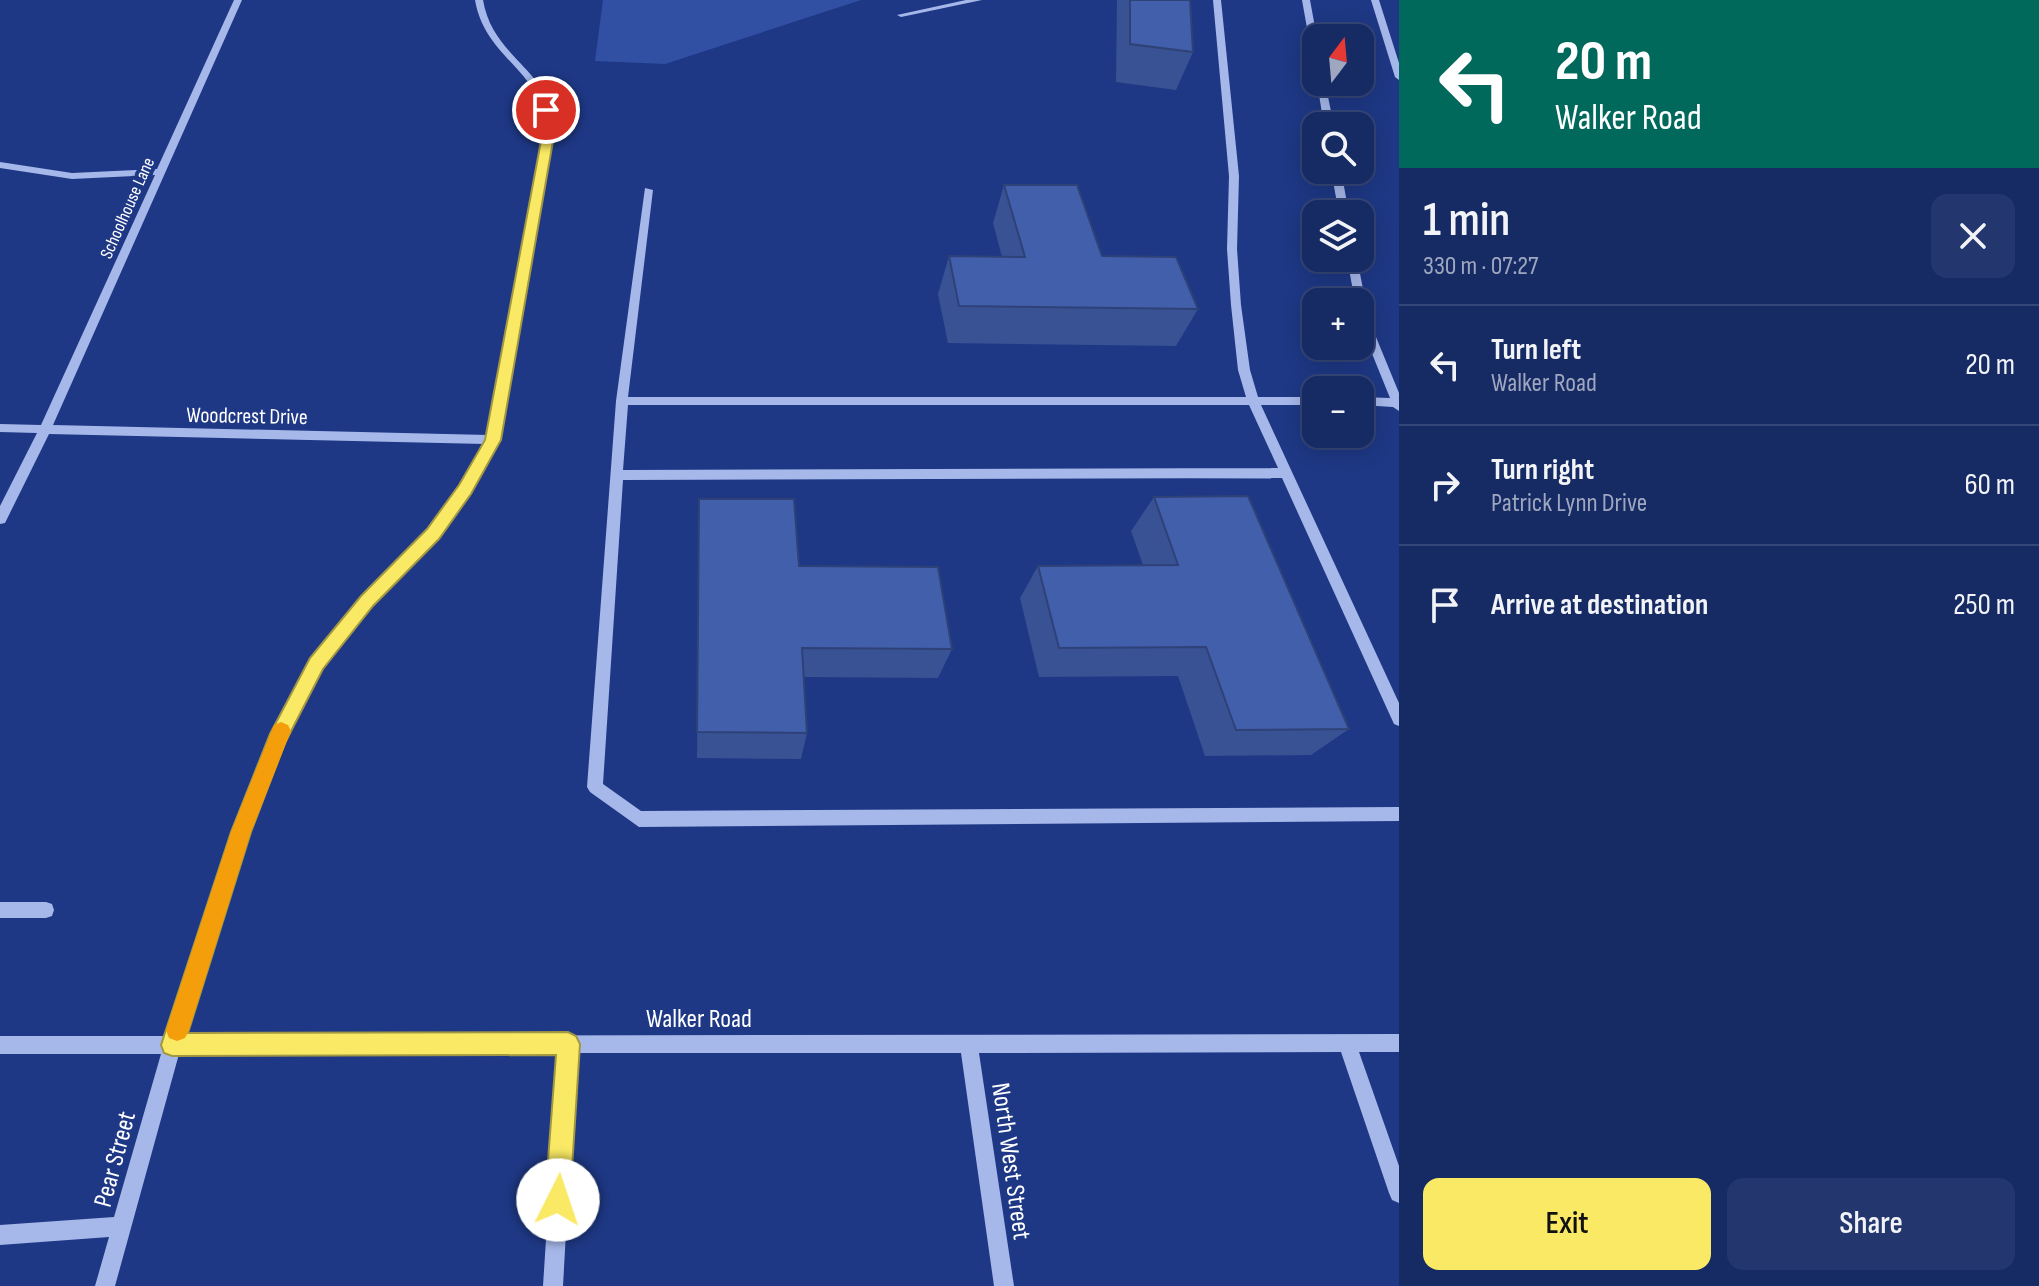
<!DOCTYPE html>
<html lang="en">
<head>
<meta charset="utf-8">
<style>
	body { margin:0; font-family:"Sofia Sans Condensed",sans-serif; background:#23366d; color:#f1f3f6; height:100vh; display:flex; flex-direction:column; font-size:30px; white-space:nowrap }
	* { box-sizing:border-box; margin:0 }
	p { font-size:26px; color:#9ea7bf }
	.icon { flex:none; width:44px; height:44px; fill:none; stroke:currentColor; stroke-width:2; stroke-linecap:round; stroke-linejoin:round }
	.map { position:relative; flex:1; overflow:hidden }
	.panel { display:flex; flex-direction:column; background:#162a64; width:640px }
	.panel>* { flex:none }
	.guide { background:#00695c; color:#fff; overflow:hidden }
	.needle { width:52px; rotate:16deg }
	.tools { position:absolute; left:1302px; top:24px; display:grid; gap:16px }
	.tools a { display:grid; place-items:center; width:72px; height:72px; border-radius:16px; background:#162a64; box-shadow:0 4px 20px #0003,0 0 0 2px #354678; font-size:40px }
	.pin { position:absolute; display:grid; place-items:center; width:68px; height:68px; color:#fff; margin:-34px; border:4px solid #fff; border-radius:50%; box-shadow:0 2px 8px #0007 }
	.me { position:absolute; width:88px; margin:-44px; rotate:4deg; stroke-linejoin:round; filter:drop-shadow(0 0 6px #0008) }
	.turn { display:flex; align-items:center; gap:28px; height:168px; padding:0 24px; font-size:36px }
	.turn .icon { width:104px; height:104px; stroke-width:2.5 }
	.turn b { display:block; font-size:56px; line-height:68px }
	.round { display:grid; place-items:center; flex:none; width:84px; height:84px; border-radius:16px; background:#23366d }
	.summary { display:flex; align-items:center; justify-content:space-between; height:136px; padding:0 24px }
	h1 { font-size:48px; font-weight:600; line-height:60px }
	.action { display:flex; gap:16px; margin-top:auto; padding:16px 24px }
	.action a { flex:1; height:92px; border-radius:16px; background:#f9e965; color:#111; font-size:32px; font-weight:600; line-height:92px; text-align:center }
	.action a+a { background:#23366d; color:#f1f3f6 }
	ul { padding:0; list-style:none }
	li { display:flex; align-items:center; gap:24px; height:120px; padding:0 24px; border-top:2px solid #354678 }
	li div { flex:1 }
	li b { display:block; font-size:30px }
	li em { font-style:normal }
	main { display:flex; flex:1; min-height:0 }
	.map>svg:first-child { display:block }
</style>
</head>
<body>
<main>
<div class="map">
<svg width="1399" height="1286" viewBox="0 0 1399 1286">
	<rect width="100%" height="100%" fill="#1e3885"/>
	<!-- green -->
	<path fill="#3250a3" d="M603,0H861L665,64L595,61Z"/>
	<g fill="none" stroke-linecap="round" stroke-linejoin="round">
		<!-- minor -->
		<path fill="#a6b8ea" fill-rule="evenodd" d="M234,0H242L53,425L488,435L542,141C543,131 544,120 542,110C531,67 484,53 475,0H483C492,53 539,66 551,110C553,120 552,131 552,141L499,440L469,493L438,538L372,605L322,668L284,742L249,832L184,1036L1399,1034V1052H1359L1399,1166V1203L1392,1200L1389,1193L1341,1052L979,1053L1014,1286H994L961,1053H576L563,1286H543L558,1053L179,1054L115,1286H95L109,1237L0,1245V1225L114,1217L161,1054H0V1036H166C208,910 242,777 311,662C341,612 391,574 428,531C451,505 468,474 485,444L49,434L5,523L0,524V506L37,433L0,432V424L41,425L155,175L72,179L0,168V162L72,173L157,169Z
			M966,0H982L901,17L897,15Z
			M1213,0H1221L1239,176L1237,249L1241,305L1250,370L1258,397H1316V405H1261L1399,703V726L1394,724L1282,478L623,480L603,784L641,811L1399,807V821L639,827L590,792L587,787L616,401L645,188L653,190L628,397H1246L1238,370L1231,305L1227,249L1229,176ZM628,405H1249L1278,468L623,470Z
			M1302,0H1310L1317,38L1316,59L1312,56Z
			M1371,0H1379L1399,63V80L1395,77Z
			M1317,82H1325L1334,126H1324Z
			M1331,170H1341L1349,214H1339Z
			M1347,258H1357L1369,320L1399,393V411L1393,407L1360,405V397L1390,398L1360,324V302H1355Z
			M0,902H46L52,904L54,910L52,916L46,918H0Z"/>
	</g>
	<!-- wall -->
	<path fill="#395294" d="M1117,0H1190L1193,52L1176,90L1116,82Z
		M1004,185L1102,256L1198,309L1176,346L948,343L938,294L949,256L1002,257L993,223Z
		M1154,497L1349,729L1311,755L1205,756L1178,676L1039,677L1020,598L1038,566L1143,565L1131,531Z
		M699,499L799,566L952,649L938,678L804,677L807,733L801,759L697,758Z"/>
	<!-- building -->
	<path fill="#425fac" stroke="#2e4278" stroke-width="2" d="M1130,0H1190L1193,52L1130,44Z
		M1004,185H1077L1102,256L1176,257L1198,309L959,306L949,256L1025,257Z
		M1248,496L1349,729L1236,730L1206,647L1059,648L1038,566L1178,565L1154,497Z
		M699,499H794L799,566L938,567L952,649L802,648L807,733L697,732Z"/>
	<!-- route -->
	<path fill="#f9e965" stroke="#a29742" stroke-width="2" d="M546,106L552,110L553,141L501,440L471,494L439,539L373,606L323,669L285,743L251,832L188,1033L568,1032L576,1036L580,1044L570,1200L567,1209L558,1213L549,1209L545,1200L556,1055L172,1056L164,1053L161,1045L231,832L270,734L310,658L361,596L427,529L459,485L485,440L541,141L540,110Z"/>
	<!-- slow -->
	<path fill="#f59e0b" d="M281,722L288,725L291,731L251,832L189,1030L185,1038L177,1041L169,1038L166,1030L231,832L274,725Z"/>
	<g text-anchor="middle" stroke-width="8" stroke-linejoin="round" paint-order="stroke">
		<!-- far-street labels -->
		<g font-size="18" fill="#fff" stroke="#1e3885">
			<text transform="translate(127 208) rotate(-66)" y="6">Schoolhouse Lane</text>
		</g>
		<!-- street labels -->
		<g font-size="22" fill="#fff" stroke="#1e3885">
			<text transform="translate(247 415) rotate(1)" y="8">Woodcrest Drive</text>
		</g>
		<!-- near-street labels -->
		<g font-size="26" fill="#fff" stroke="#1e3885">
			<text x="699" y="1027">Walker Road</text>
			<text transform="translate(114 1159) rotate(-75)" y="9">Pear Street</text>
			<text transform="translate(1012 1161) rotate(82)" y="9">North West Street</text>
		</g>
	</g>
</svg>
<div class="tools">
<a><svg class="needle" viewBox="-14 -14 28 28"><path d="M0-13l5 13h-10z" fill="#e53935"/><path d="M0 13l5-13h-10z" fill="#9ea7bf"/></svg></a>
<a><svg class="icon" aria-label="search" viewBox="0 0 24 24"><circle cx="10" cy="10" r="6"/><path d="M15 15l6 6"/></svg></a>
<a><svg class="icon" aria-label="layers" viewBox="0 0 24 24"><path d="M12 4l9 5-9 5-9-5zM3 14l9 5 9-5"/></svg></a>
<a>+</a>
<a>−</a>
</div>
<div class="pin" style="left:546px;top:110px;background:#d93025"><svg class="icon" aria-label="arrive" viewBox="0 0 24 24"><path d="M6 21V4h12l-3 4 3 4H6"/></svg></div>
<svg class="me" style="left:558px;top:1200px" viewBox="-20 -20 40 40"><circle r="19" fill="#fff"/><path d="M0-13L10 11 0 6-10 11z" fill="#f9e965"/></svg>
</div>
<section class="panel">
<div class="guide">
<div class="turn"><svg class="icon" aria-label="left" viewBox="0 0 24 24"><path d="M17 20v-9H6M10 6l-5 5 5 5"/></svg><div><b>20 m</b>Walker Road</div></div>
</div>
<div class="summary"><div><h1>1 min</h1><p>330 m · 07:27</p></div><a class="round"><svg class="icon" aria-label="close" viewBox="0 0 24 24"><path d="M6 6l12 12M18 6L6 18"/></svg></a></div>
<ul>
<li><svg class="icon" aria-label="left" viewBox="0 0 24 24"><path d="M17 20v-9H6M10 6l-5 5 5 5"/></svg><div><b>Turn left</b><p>Walker Road</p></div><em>20 m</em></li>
<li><svg class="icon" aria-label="right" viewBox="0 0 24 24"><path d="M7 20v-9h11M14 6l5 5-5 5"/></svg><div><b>Turn right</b><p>Patrick Lynn Drive</p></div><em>60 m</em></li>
<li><svg class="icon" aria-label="arrive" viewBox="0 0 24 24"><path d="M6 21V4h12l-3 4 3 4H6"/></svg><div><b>Arrive at destination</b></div><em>250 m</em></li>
</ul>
<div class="action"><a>Exit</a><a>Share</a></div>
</section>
</main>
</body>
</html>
